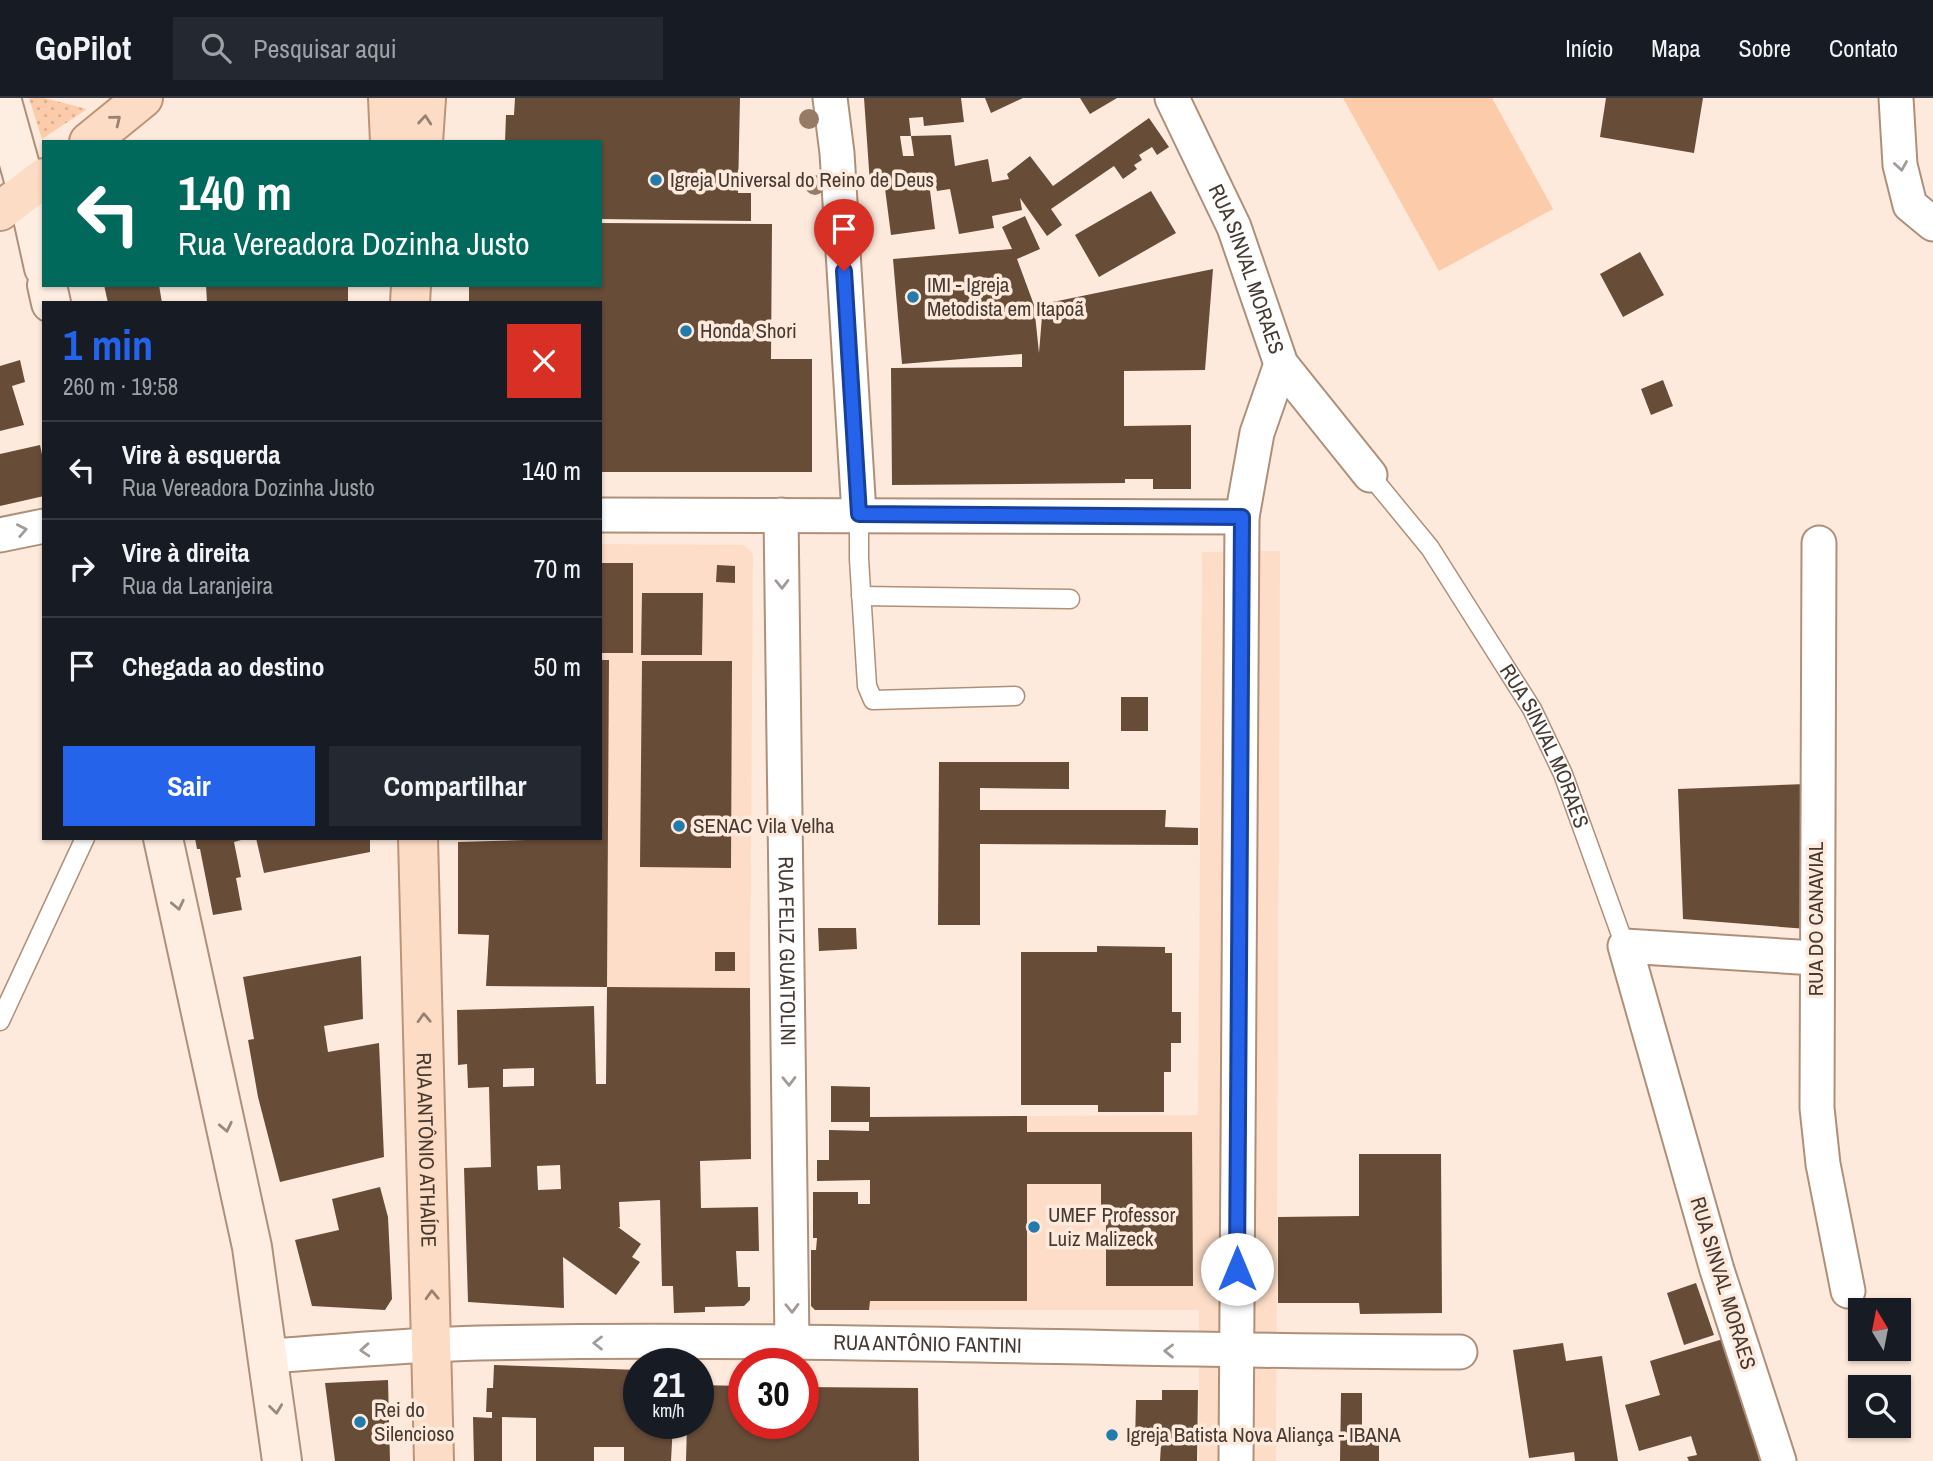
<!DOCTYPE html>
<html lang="pt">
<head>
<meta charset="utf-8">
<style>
	body { margin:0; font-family:"Archivo Narrow",sans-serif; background:#242831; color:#f1f3f6; height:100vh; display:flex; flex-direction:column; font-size:26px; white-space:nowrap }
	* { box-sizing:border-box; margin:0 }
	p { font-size:23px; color:#9ea1a6 }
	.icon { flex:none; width:38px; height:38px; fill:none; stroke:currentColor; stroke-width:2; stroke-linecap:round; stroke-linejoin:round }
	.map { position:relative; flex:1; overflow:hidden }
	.side { position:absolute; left:42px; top:203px; width:560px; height:539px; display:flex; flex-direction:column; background:#171b24; border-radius:0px; box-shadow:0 2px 5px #0004 }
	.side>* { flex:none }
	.guide { position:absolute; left:42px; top:42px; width:560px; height:147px; border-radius:0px; box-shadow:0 2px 5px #0004; background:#00695c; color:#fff; overflow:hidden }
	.needle { width:46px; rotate:350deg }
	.buttons { position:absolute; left:1848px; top:1200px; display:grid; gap:14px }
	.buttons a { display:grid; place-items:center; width:63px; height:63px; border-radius:0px; background:#171b24; box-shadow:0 2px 5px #0004; font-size:35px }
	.speed { position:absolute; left:623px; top:1250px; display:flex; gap:14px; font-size:35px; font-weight:700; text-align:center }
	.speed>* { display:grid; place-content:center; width:91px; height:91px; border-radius:50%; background:#171b24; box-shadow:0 2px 5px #0004; line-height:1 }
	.speed small { font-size:18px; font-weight:400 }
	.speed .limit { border:10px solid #d22; background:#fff; color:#111 }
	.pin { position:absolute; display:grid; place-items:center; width:60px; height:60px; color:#fff; margin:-72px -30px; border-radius:50% 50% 50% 0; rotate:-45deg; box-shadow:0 0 7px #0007 }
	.pin .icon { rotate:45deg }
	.me { position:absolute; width:77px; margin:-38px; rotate:0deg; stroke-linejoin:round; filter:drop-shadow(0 0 5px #0008) }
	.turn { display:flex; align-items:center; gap:24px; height:147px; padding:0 21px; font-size:32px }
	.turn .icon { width:91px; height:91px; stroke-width:2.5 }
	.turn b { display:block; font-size:49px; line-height:60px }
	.round { display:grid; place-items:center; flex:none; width:74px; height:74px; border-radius:0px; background:#242831 }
	.headline { display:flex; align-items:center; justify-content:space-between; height:119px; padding:0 21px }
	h1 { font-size:42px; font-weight:700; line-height:52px; color:#2563eb }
	.button { display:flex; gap:14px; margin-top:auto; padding:14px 21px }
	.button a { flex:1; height:80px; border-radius:0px; background:#2563eb; color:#fff; font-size:28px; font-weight:700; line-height:80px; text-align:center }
	.button a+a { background:#242831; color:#f1f3f6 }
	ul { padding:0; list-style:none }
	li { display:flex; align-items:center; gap:21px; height:98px; padding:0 21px; border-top:2px solid #363941 }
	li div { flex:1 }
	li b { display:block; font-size:26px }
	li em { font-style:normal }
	header { display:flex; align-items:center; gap:42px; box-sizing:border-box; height:98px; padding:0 35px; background:#171b24; border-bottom:2px solid #363941 }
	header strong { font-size:33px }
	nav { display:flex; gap:38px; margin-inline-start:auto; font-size:24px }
	.search { width:490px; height:63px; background:#242831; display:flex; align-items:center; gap:18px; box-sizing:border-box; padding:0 24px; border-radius:0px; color:#9ea1a6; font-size:26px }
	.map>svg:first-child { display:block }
</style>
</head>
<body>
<header>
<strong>GoPilot</strong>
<div class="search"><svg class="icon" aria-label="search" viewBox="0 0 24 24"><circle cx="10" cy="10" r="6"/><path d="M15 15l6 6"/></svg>Pesquisar aqui</div>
<nav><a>Início</a><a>Mapa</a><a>Sobre</a><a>Contato</a></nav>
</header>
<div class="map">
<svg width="1933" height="1363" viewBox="0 0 1933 1363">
	<defs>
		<pattern id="garden-dots" width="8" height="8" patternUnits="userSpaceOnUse" patternTransform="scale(1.75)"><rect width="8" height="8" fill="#fccba9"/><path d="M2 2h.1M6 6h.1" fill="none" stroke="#d9af92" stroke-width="1.8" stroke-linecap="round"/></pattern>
	</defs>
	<rect width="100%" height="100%" fill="#feeadc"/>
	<!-- built -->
	<path fill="#fdddc7" d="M600,446L744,447L753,456L750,890L607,889L609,563L600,562Z
		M1280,453L1276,1363H1199V1212H869L870,1019L1198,1017L1202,454Z"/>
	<!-- park -->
	<path fill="#fccba9" d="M1343,0H1492L1553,111L1439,173Z"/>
	<!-- garden -->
	<path fill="url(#garden-dots)" d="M29,0H44L87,11L42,41Z"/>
	<!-- building -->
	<path fill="#674c38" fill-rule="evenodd" d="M515,0H740L738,95H751V123L600,121V44H505L506,17H514Z
		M864,0H961L964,24L924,28L923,19L909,20L911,38L951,37L955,68L988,61L992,84L1009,81L1007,76L1030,58L1053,88L1149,20L1169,49L1157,57L1152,49L1139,57L1142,62L1134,67L1137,71L1123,81L1114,68L1051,111L1062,127L1047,138L1020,100L1022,112L992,118L994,130L959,136L950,91L937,93L933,76L928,77L935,131L891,137L884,83L870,86ZM900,38H911L914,58H903Z
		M985,0H1023L991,15Z
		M1080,0H1117L1090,16Z
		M1606,0H1703L1694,55L1600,39Z
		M1151,93L1176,135L1099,179L1075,137Z
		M1025,118L1040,151L1017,161L1034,207L1039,255L1043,206L1213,171L1205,272L1124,273V328L1191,327V391H1153V381H1125V385L892,387L891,270L1022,269V256L902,266L893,161L1012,151L1002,129Z
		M600,125L772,126L771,261H812V374H600V205H469V187H600Z
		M1640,154L1664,197L1623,219L1600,176Z
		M104,187H159L162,205H108Z
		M206,187H348V205H207Z
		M20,262L25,284L12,288L24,327L0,333V268Z
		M1663,282L1673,308L1651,317L1641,291Z
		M40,347L44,366V398L0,408V356Z
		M600,465H633V555H600Z
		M717,467L735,468V485L716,484Z
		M642,495H703L702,557H641Z
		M600,562H609L607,889L750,890L751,1061L700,1063L701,1110L758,1109L759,1153H736L738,1189H750V1202L744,1208L705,1209V1214L674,1215L673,1188H662L660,1102L619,1104L620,1129H618L641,1146L632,1159L640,1164L616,1197L563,1159L564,1210L468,1204L464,1070L491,1069L489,989L468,990L467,966L458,967L457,912L594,908L596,986H606L607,889L486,888L489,837L458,836V744L600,740ZM534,970V988L503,989V971ZM560,1067L561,1091L538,1092L537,1068Z
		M642,563H732L731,770L640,769Z
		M1121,599H1148V633H1121Z
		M939,664H1069V691L980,690V712H1166L1165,729L1198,730V747L980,746V827H938Z
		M1807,686V831L1683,821L1678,691Z
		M195,740H248L234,744L241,779L236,780L242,812L213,817L200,751H197Z
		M256,740H370V754L264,775Z
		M818,830H856L857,851L819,853Z
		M1097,848L1165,849V855H1172V914H1181V945H1171V974H1164V1014H1098V1007H1021V854H1097Z
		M715,854H735V873H715Z
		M361,858L363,921L324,928L328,954L379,945L384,1059L280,1084L258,999L248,942L254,941L243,879Z
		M831,988L870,989V1019L1027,1018V1034H1192L1193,1188H1106V1111H1101V1086H1027V1203H870L869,1212H815L811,1208V1152H816L817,1140H813V1094H858V1106H870V1082L817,1083V1062H829V1032L869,1033V1024H831Z
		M1359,1056H1441L1442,1215L1360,1216L1359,1205H1278V1119L1359,1118Z
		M380,1089L388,1119L392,1201L385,1212L312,1208L295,1142L339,1132L332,1101Z
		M1696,1185L1714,1237L1684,1247L1667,1195Z
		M1723,1241L1733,1275L1744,1272L1758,1319L1748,1322L1760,1363H1689L1687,1359L1697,1357L1691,1338L1639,1353L1625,1307L1660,1297L1650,1263Z
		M1563,1245L1566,1263L1602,1258L1618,1363H1575L1574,1354L1529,1360L1513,1252Z
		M494,1267L639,1272V1325H673L671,1363H624V1349H594V1363H536V1320L502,1319V1363H474L473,1319L492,1320V1314H486L487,1290H493Z
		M388,1282L390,1363H335L325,1285Z
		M698,1287L744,1288V1325H803V1289L918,1290L919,1363H686L687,1325H698Z
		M1162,1292H1198L1197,1363H1160L1161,1346L1135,1345L1136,1302H1162Z
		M1341,1295H1362V1329H1379V1363H1340Z"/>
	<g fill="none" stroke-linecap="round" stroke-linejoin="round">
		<!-- lane casing -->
		<g stroke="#ae907a" stroke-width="21">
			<g id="lane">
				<path id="s1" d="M1370,377L1430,450L1532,611L1563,676L1625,848"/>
				<path d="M859,416V461L867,588L873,602L1015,598"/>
				<path d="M861,498L1070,501"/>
				<path d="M0,923L85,740"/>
			</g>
		</g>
		<!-- street casing -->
		<g stroke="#ae907a" stroke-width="37">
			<g id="street">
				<path d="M830,0L837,55L859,416"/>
				<path id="s2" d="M1172,0L1234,129L1281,266L1370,377"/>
				<path d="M1896,0L1900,67L1910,107L1933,126"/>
				<path d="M600,417L1242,419"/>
				<path id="s3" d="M781,417L792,1245"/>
				<path d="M0,437L44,428"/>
				<path d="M1819,445L1817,1010L1823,1066L1848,1193"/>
				<path id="s4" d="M270,1258C339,1253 409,1247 479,1245C805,1238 1133,1254 1460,1254"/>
				<path d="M1236,1363L1242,419L1257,335L1281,266"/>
				<path d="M1779,1363L1717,1172L1625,848L1815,860"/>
			</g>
		</g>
		<!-- secondary casing -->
		<g stroke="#ae907a" stroke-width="42">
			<path id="secondary" d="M1,0L27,93L44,170
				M47,187L51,205
				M163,740L252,1149L282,1363"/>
		</g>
		<!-- primary casing -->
		<g stroke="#bc9478" stroke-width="42">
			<g id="primary">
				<path d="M388,0L390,44"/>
				<path d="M89,44L143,0"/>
				<path d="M423,44L426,0"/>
				<path d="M0,113L44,80"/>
				<path d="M410,205L411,187"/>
				<path id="s5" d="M418,740L434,1363"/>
			</g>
		</g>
		<!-- lane -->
		<use href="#lane" stroke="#fff" stroke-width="18"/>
		<!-- street -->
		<use href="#street" stroke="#fff" stroke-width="33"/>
		<!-- secondary -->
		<use href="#secondary" stroke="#feeee2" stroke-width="38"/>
		<!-- primary -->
		<use href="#primary" stroke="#fddcc5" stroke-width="38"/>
	</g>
	<!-- trees -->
	<g fill="#967b66">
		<circle cx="809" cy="21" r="10"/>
		<circle cx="815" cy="87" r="10"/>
	</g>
	<!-- one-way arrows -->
	<defs><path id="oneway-chevron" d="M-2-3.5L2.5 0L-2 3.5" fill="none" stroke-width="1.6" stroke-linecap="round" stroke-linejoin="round" transform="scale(1.75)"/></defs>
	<g stroke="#988273">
		<use href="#oneway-chevron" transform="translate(116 22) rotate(-39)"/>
		<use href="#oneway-chevron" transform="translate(425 22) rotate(-85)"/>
		<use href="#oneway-chevron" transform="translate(424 920) rotate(-92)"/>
		<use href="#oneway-chevron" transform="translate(432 1197) rotate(-92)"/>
	</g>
	<g stroke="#a29c98">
		<use href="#oneway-chevron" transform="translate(1901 68) rotate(81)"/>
		<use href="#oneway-chevron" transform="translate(22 432) rotate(-11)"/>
		<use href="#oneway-chevron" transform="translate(782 486) rotate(89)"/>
		<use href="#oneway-chevron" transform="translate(789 983) rotate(89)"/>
		<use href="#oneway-chevron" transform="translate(792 1210) rotate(89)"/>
		<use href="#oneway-chevron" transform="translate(598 1245) rotate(180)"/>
		<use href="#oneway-chevron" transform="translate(365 1252) rotate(176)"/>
		<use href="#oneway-chevron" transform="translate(1169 1253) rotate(-179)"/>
	</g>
	<g stroke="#998a80">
		<use href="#oneway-chevron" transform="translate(178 807) rotate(78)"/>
		<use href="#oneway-chevron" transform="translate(226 1029) rotate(78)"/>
		<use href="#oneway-chevron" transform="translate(276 1311) rotate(83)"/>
	</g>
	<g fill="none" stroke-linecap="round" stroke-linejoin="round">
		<!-- route casing -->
		<g stroke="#184099" stroke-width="18">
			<path id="route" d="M844,173L859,416L1242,419L1237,1171"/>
		</g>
		<!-- route -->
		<use href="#route" stroke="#2563eb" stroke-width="12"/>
	</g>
	<!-- markers -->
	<g fill="#227baa" stroke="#feeadc" stroke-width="2.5">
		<circle cx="656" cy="82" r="7"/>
		<circle cx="913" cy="199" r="7"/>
		<circle cx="686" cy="233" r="7"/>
		<circle cx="679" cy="728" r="7"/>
		<circle cx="1034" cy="1129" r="7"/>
		<circle cx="360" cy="1324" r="7"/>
		<circle cx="1112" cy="1337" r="7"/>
	</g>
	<g text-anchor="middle" stroke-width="7" stroke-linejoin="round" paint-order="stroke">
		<!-- poi labels -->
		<g font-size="21" fill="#463930" stroke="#feeadc" text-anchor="start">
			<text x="670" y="89">Igreja Universal do Reino de Deus</text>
			<text x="927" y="194">IMI - Igreja<tspan x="927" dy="24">Metodista em Itapoã</tspan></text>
			<text x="700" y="240">Honda Shori</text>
			<text x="693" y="735">SENAC Vila Velha</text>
			<text x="1048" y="1124">UMEF Professor<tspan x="1048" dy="24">Luiz Malizeck</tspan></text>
			<text x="374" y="1319">Rei do<tspan x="374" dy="24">Silencioso</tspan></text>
			<text x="1126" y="1344">Igreja Batista Nova Aliança - IBANA</text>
		</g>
		<!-- street labels -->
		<g font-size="21" fill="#463930" stroke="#feeadc">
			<text dy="7" stroke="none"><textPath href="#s2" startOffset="187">RUA SINVAL MORAES</textPath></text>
			<text dy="7" stroke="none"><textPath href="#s1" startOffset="324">RUA SINVAL MORAES</textPath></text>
			<text transform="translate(1816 821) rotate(-90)" y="7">RUA DO CANAVIAL</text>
			<text dy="7" stroke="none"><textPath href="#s3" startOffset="436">RUA FELIZ GUAITOLINI</textPath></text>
			<text dy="7" stroke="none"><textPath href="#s5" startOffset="312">RUA ANTÔNIO ATHAÍDE</textPath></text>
			<text transform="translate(1723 1185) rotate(73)" y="7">RUA SINVAL MORAES</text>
			<text dy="7" stroke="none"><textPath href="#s4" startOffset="658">RUA ANTÔNIO FANTINI</textPath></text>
		</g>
	</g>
</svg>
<div class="buttons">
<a><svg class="needle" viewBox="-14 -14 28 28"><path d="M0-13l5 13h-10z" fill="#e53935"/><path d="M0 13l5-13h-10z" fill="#9ea1a6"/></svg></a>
<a><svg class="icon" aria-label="search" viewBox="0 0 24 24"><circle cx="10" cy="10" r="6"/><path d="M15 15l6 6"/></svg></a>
</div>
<div class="speed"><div>21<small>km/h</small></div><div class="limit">30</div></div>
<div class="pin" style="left:844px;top:173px;background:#d93025"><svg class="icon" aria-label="arrive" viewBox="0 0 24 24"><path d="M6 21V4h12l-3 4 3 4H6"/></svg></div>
<svg class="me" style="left:1237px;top:1171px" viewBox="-20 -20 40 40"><circle r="19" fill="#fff"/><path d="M0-13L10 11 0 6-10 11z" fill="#2563eb"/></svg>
<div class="guide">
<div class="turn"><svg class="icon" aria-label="left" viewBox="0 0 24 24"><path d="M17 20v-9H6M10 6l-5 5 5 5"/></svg><div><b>140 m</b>Rua Vereadora Dozinha Justo</div></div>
</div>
<section class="side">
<div class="headline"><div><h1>1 min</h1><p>260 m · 19:58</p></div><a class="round" style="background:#d93025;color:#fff"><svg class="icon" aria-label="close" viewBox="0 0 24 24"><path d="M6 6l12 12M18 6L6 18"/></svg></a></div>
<ul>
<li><svg class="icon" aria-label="left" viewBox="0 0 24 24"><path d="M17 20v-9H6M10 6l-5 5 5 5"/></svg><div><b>Vire à esquerda</b><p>Rua Vereadora Dozinha Justo</p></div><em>140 m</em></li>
<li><svg class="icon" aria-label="right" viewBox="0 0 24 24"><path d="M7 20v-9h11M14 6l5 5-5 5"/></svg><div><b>Vire à direita</b><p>Rua da Laranjeira</p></div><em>70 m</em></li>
<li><svg class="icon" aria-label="arrive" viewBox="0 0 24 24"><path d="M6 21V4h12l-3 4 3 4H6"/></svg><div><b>Chegada ao destino</b></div><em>50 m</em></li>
</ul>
<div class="button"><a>Sair</a><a>Compartilhar</a></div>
</section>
</div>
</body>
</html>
